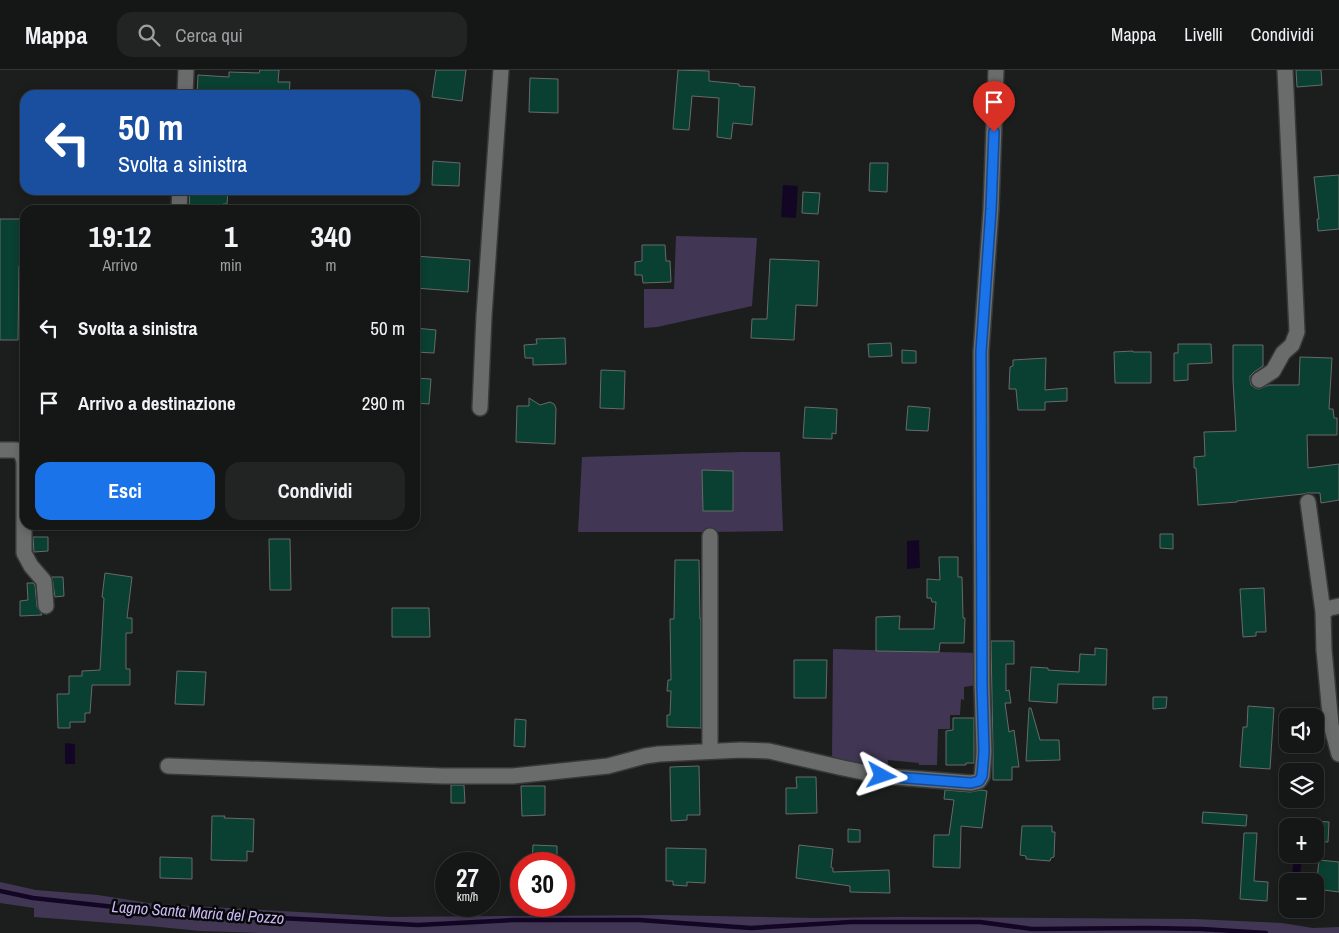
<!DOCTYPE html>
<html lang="it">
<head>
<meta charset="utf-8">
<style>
	body { margin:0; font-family:"Archivo Narrow",sans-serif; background:#222323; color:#f1f3f6; height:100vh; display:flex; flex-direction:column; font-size:19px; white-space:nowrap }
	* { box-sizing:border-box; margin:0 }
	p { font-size:16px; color:#9d9fa1 }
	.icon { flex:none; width:28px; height:28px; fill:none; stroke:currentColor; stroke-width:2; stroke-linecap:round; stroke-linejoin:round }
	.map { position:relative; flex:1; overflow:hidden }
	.side { position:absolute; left:20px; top:135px; width:400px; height:325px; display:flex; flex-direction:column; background:#151616; border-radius:15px; box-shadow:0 2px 8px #0003,0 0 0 1px #343535 }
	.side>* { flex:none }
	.hud { position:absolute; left:20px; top:20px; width:400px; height:105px; border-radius:15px; box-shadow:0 2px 8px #0003,0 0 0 1px #343535; background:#1a4fa0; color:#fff; overflow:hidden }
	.buttons { position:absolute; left:1279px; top:638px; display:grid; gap:10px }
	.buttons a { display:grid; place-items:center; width:45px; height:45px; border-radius:10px; background:#151616; box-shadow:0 2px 8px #0003,0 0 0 1px #343535; font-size:25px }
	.speed { position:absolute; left:435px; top:782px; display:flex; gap:10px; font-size:25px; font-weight:700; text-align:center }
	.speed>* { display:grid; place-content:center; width:65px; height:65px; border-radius:50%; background:#151616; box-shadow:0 2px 8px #0003,0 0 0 1px #343535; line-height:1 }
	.speed small { font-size:12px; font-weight:400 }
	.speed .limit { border:8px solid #d22; background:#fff; color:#111 }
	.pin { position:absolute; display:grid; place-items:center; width:42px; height:42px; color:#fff; margin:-51px -21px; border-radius:50% 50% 50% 0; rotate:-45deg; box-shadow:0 0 5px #0007 }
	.pin .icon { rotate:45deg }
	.me { position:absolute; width:55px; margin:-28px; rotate:95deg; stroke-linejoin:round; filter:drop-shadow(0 0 4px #0008) }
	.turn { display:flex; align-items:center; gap:18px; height:105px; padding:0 15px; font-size:22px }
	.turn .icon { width:65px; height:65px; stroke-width:2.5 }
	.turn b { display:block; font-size:35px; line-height:42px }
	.eta { display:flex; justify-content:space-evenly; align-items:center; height:85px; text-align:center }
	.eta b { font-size:30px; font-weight:800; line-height:35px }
	.action { display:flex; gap:10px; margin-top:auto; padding:10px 15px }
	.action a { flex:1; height:58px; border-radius:15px; background:#1a73e8; color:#fff; font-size:20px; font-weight:800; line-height:58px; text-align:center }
	.action a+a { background:#222323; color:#f1f3f6 }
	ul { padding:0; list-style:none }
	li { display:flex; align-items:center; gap:15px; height:75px; padding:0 15px }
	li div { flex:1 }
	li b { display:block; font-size:19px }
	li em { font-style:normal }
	header { display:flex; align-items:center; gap:30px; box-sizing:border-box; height:70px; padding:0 25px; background:#151616; border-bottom:1px solid #343535 }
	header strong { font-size:24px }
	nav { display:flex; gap:28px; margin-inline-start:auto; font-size:18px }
	.search { width:350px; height:45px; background:#222323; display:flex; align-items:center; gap:12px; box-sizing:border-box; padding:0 18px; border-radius:15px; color:#9d9fa1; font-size:19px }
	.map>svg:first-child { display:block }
</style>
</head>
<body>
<header>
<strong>Mappa</strong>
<div class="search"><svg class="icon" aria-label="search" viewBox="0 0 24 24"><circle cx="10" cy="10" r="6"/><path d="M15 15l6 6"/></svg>Cerca qui</div>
<nav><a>Mappa</a><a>Livelli</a><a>Condividi</a></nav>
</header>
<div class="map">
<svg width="1339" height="863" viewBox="0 0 1339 863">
	<rect width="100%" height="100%" fill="#1c1e1d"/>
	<!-- green -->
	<path fill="#413754" d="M676,166L757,168L752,236L657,257L644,258V219H674Z
		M742,382H780L783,461L712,462H578L582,387Z
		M833,579L978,583L977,615L964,617V630L961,629L960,645H950V659H938L937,695H919V693L888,690L887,700L832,691Z
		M0,812L36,820L98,825L155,834L391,847L660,845L816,848L900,847L1194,849L1282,853L1313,858L1339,857V863H261L200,861L150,856L34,847V838L0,833Z"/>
	<!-- water -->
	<path fill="#130624" d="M783,115L798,116L796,148L781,147Z
		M919,470L920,498L907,499V471Z
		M65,673L75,674V694H65Z
		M1294,784H1302L1300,809L1292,808Z"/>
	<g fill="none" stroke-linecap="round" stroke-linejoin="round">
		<!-- stream -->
		<path stroke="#130624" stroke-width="4.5" d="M0,821L33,828L160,842L418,855L515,850H639L751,858L851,852H980L1032,859L1148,858L1202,859L1266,863"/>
	</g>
	<!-- building -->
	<path fill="#094031" stroke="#676a69" d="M260,0H279L278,12H290L289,25H197L198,5L229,7V2L259,3Z
		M436,0H466L462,31L432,27Z
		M678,0L709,1V11L739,14V16L755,17L752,55L733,53L731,69L717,67L719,28L692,26L689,60L673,59Z
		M1296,0H1321L1322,15L1297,17Z
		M530,8L558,9V43L529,42Z
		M433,91L460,93L459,116L432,115Z
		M870,93H888L887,122L869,121Z
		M1339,105V159L1318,161L1317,149H1319L1314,107Z
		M190,120H228L227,134H223V140L189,138Z
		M803,122L820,123L818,144L802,143Z
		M0,149H20V164H23L22,196H19L18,270H0Z
		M642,175H665L666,191H670L671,212L643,213L642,205H635V192L642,191Z
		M415,186L470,190L468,222L415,218Z
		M770,189L819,191L817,236L796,235L794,270L751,268L752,249H767Z
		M415,258L436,260L434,283L415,282Z
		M565,268L566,294L533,295V288H525L524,275L537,274L536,269Z
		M891,273L892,286L869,287L868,274Z
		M1178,274H1211L1212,293L1188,294V310L1174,311V283H1178Z
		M1233,275H1263V296L1254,302L1250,306V310L1251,315L1255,318L1259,319L1269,315H1299L1300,287L1332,288L1329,339H1333L1334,348H1337V365H1307L1308,398L1339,394V430L1321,433L1320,423H1307L1303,424L1237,431V432L1198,435L1196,398H1194V387L1205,386L1204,362L1236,361L1233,310Z
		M902,280L916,281V293H902Z
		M1133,281V282H1151V313H1115L1114,282Z
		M1046,288L1045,320L1067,318V331L1045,332V340H1018L1016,319H1009L1010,297L1013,296V290Z
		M601,300L625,301L624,339L600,338Z
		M415,308L431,309L429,334L415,333Z
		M529,328L540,335L550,332L554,334L556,338L555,374L516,372L517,336H529Z
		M908,336L930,338L928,361L906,360Z
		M805,337L837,339L836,364L832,363V369L803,368Z
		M702,400L733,401V441H703Z
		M1160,464H1173V479L1160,478Z
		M33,467H48V481L34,482Z
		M269,469H290L291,520H270Z
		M939,487H958V507H962L963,548H965L964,573H940L939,582L876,581V547L900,546L899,559H934L936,532H932L931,528H927V509L940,510Z
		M675,490H699L700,549H701V658L667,657V645H670L671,621H667L668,610H671L670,549H674Z
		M105,503L132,507L127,548H132V563H126V599H130V615H92L90,643H85V652H70V658H58L57,624H69V606H82V601L100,600L104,528L102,527Z
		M52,507H63L64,526L55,527Z
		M27,513H33L35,515L37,537L42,545L20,546V531L28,530Z
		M1264,518L1266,562H1256V566L1243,567L1240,519Z
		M392,538H429L430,567H392Z
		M991,571H1014V594H1006V621L1009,620L1011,633H1005L1009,662L1014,660L1019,697H1012V710H993V682Z
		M1095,578L1107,579L1106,615L1058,614L1057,633L1029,631L1031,597L1048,598V600L1079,602L1080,584L1095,585Z
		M794,590H827L826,628H794Z
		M177,601L206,602L204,635L175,634Z
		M1153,627H1167L1166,638L1153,639Z
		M1248,636L1274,638L1270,699L1240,697L1243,657H1247Z
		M1029,638H1031L1040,670H1059L1060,690L1026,691Z
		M953,648H974V693H966V695H946V661L953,660Z
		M515,649L526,650L525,677L514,676Z
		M699,696L700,745H687V750L671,751L670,697Z
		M796,707H816L817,743L786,744V718H797Z
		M451,715H464L465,733H451Z
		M521,716H545V745L522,746Z
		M945,720L970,722L981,720L987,721L982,758L961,756L960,798L933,797L934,765H949L954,730L944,729Z
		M1203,742L1247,745L1246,756L1202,753Z
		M212,746H225L224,748L254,749L253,782L247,781V791L211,790Z
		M1315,751L1329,752L1328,772L1315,771Z
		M1022,756H1052V762H1055L1054,787L1051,788L1050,791L1026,789V786L1020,785Z
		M848,759L860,760V772H848Z
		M1244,763H1257L1254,811L1268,812L1267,831L1240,829Z
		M533,775L557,776V794H532Z
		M799,775L833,779L831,797L833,798V802L889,800L890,823L850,822V816L796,808Z
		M666,778L706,779L705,813L687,812V816L673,815V811H666Z
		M160,787L192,788V809L160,808Z
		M1319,790L1339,792V822L1316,819Z"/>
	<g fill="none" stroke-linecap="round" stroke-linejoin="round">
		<!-- minor casing -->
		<g stroke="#373939" stroke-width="18">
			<path id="minor" d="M185,25L186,0
				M179,140L180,120
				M1259,310L1273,301L1283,283L1292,275L1297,262L1285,0
				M480,338L484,246L501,0
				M0,380H16L21,383L24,391V483L31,496L44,511L46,536
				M1308,432L1323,542L1324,580L1331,655L1339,684
				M1323,542L1330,538L1339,536
				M710,681V466
				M168,696L443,706H513L608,696L645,686L659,684L741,680L769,681L843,698L882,706L971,713L979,711L982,706L984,682L982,616L981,282L991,139L996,0"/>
		</g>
		<!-- minor -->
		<use href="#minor" stroke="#696c6b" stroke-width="15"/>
	</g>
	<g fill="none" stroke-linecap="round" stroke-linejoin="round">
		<!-- route casing -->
		<g stroke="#114b97" stroke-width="12">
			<path id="route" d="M882,706L971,713L979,711L982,706L984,682L982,616L981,282L991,139L994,62"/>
		</g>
		<!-- route -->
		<use href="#route" stroke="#1a73e8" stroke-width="9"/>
	</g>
	<g text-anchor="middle" stroke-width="5" stroke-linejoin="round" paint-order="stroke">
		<!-- water labels -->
		<g font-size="16" font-style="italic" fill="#cdb9f8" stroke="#070808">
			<text transform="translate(198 842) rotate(4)" y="6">Lagno Santa Maria del Pozzo</text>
		</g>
	</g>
</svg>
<div class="buttons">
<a><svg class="icon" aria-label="sound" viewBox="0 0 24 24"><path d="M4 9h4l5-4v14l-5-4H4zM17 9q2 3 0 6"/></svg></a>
<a><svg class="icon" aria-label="layers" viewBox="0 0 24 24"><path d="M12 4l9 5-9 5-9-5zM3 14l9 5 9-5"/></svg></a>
<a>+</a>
<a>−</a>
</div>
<div class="speed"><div>27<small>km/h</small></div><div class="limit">30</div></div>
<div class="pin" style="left:994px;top:62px;background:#d93025"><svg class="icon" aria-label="arrive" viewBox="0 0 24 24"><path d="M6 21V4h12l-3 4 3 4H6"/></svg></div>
<svg class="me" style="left:882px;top:706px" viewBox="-20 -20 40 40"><path d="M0-17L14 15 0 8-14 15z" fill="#1a73e8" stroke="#fff" stroke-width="4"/></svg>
<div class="hud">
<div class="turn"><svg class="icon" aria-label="left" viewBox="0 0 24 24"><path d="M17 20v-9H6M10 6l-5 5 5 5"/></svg><div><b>50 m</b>Svolta a sinistra</div></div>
</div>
<section class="side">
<div class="eta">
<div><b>19:12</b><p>Arrivo</p></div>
<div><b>1</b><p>min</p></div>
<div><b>340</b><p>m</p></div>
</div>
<ul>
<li><svg class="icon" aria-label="left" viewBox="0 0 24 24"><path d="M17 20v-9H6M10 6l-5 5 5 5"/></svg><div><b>Svolta a sinistra</b></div><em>50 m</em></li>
<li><svg class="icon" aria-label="arrive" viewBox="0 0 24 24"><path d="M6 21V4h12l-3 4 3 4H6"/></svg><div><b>Arrivo a destinazione</b></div><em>290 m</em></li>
</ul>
<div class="action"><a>Esci</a><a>Condividi</a></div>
</section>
</div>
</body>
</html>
